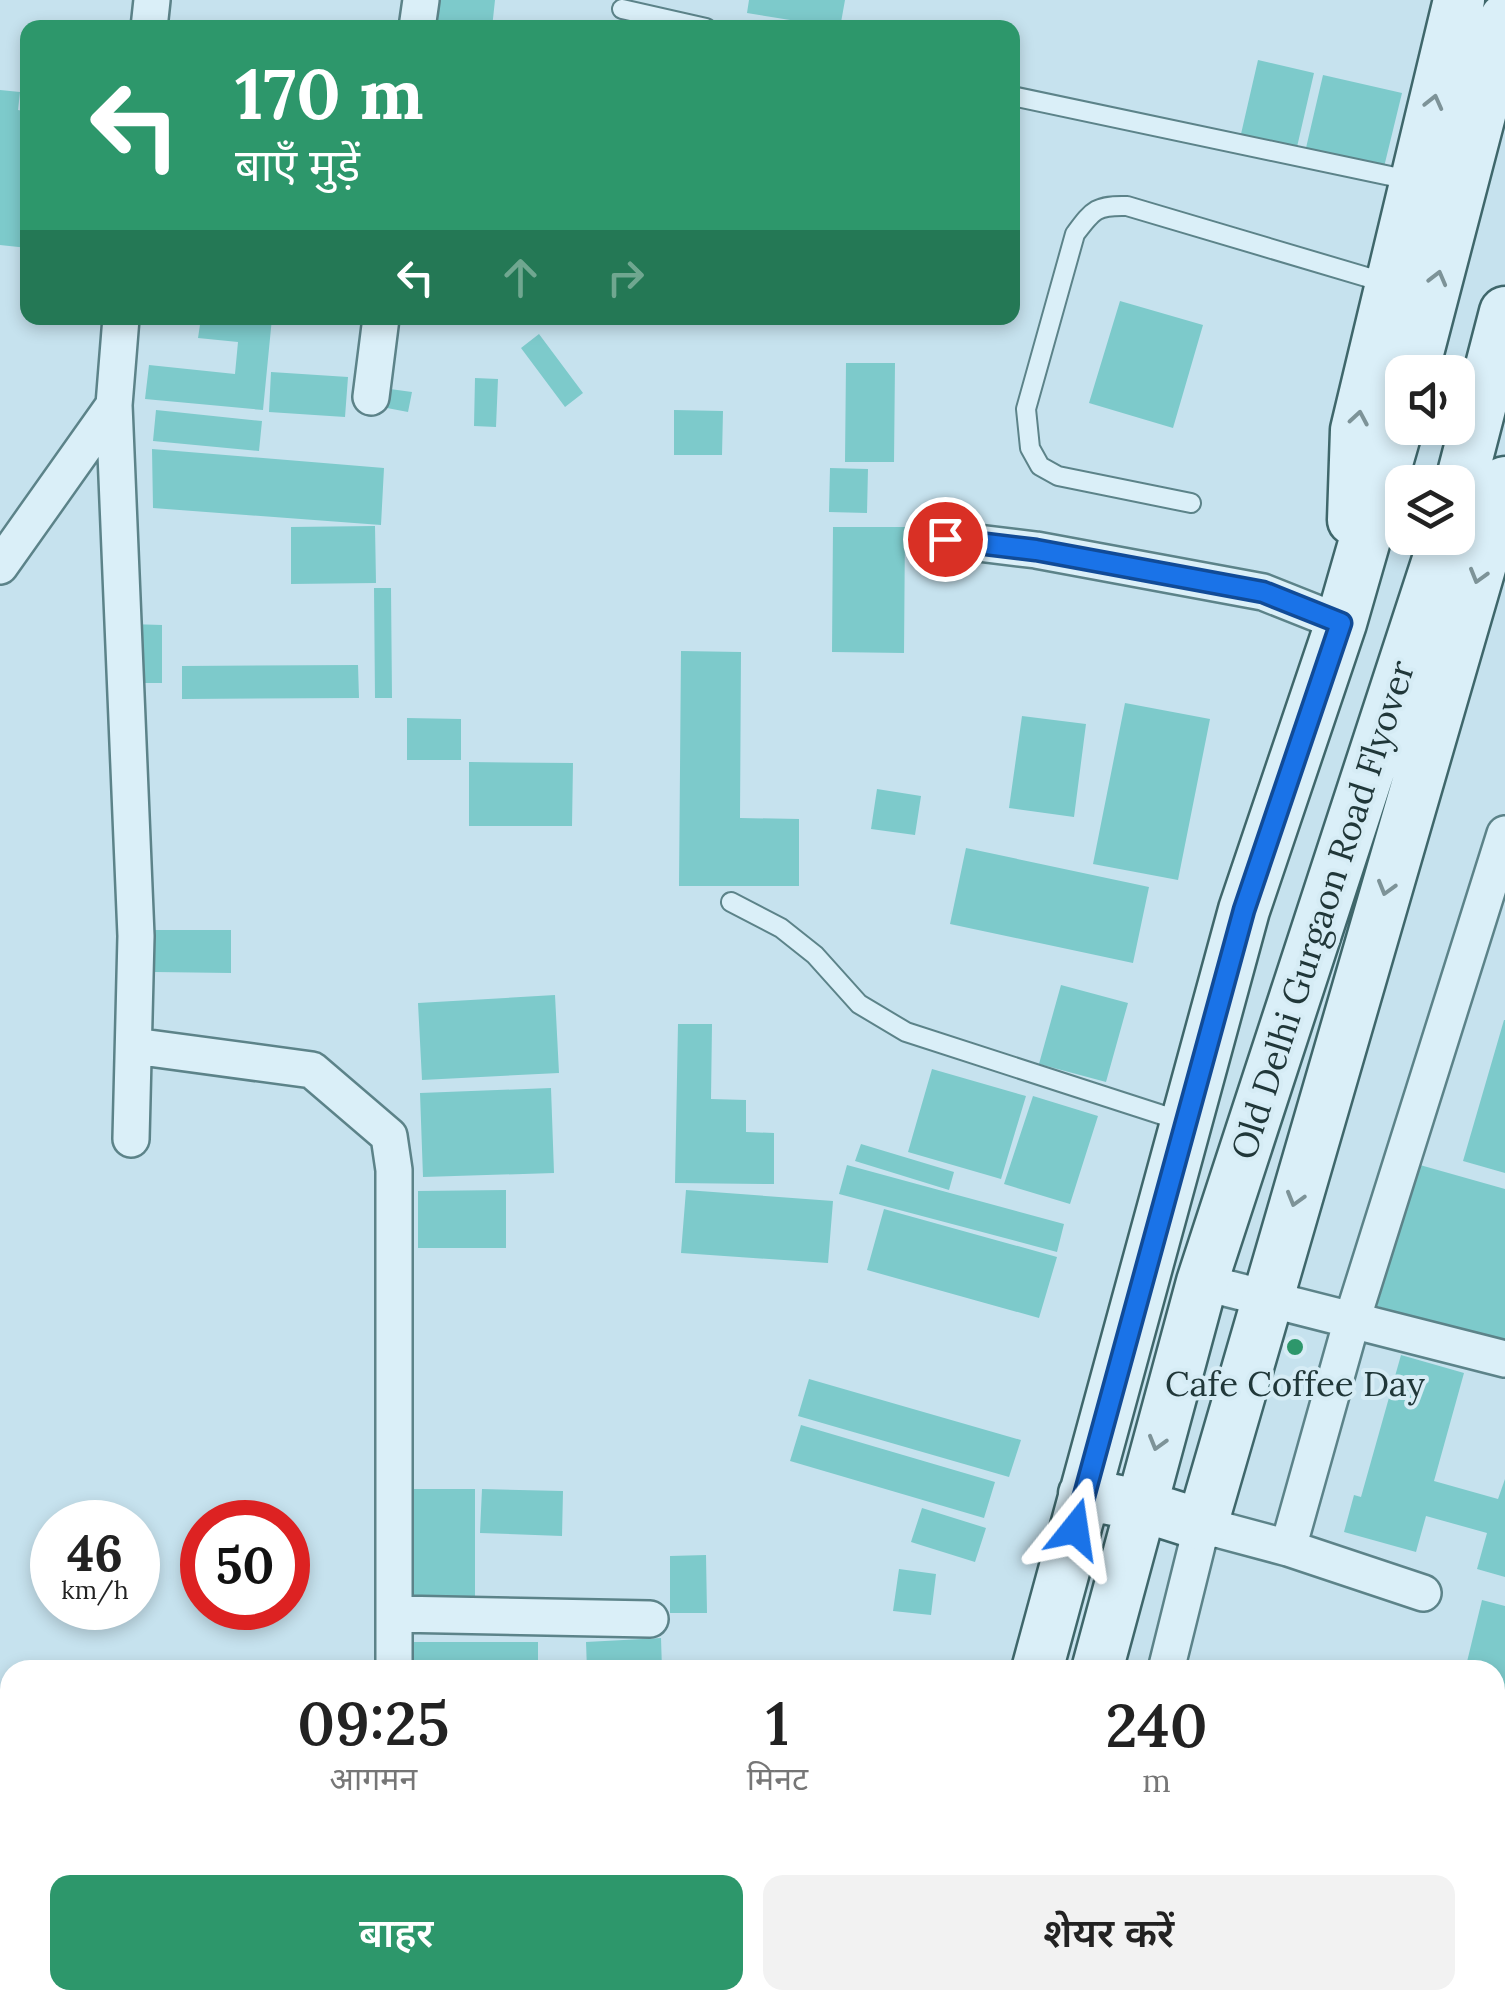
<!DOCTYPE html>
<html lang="hi">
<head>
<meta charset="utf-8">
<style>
	body { margin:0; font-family:Lora,"Noto Sans Devanagari",serif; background:#f2f2f2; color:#222; height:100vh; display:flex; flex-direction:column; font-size:38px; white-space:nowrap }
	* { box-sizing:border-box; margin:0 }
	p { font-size:32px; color:#767676 }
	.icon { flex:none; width:55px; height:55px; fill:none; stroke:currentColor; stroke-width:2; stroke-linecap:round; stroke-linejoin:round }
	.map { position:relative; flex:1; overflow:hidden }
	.details { position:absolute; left:0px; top:1660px; width:1505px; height:350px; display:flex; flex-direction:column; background:#fff; border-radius:30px 30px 0 0; box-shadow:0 5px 15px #0003 }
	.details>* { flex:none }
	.top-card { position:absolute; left:20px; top:20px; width:1000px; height:305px; border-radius:20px; box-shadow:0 5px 15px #0003; background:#2d976b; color:#fff; overflow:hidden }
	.buttons { position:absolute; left:1385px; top:355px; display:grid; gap:20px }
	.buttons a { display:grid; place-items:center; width:90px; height:90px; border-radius:20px; background:#fff; box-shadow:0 5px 15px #0003; font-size:50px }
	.speed { position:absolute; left:30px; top:1500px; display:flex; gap:20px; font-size:50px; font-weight:700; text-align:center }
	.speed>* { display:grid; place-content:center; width:130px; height:130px; border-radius:50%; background:#fff; box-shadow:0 5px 15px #0003; line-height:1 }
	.speed small { font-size:25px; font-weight:400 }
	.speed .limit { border:15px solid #d22; background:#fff; color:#111 }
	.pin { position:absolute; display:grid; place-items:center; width:85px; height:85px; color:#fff; margin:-42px; border:5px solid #fff; border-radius:50%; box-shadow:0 2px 10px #0007 }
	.me { position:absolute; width:110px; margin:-55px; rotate:15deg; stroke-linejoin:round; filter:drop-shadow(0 0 8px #0008) }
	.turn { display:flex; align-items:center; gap:35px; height:210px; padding:0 50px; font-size:45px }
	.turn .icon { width:130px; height:130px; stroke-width:2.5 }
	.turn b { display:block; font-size:70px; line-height:85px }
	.lanes { display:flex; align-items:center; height:95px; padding:0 50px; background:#0003; justify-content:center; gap:50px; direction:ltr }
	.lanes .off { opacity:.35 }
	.eta { display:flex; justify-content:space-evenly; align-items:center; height:170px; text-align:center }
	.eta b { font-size:60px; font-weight:600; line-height:70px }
	.primary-button { display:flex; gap:20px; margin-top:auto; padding:20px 50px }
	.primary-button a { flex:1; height:115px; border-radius:20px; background:#2d976b; color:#fff; font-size:40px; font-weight:600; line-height:115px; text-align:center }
	.primary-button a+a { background:#f2f2f2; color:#222 }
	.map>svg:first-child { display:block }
</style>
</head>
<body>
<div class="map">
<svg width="1505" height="2010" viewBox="0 0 1505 2010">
	<rect width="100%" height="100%" fill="#c6e2ee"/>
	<!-- building -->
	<path fill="#7dcacb" d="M431,0H495L492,28H427Z
		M749,0H845L840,28L747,13Z
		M1258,60L1314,73L1297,147L1241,134Z
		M1323,75L1402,93L1384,167L1306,148Z
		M0,90L20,92L18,110L28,112V248L0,245Z
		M1120,301L1203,325L1173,428L1089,403Z
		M201,318H272L263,410L145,399L149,365L235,374L238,342L198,338Z
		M539,334L583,393L565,407L521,348Z
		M846,363H895L894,462H845Z
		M271,372L348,377L345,417L269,412Z
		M475,378L498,379L496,427L474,426Z
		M390,389L412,392L408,412L387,408Z
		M156,410L262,421L259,451L153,441Z
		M674,410L723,411L722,455H674Z
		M152,449L384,468L381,525L153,508Z
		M830,468L868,469L867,513L829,512Z
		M375,526L376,583L291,584V527Z
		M833,527H905L904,653L832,652Z
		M374,588H391L392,698H375Z
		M130,624L162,625V683H130Z
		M681,651L741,652L740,818L799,819V886H679Z
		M358,665L359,698L182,699V666Z
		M1125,703L1210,719L1178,880L1093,864Z
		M1022,716L1086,724L1074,817L1009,808Z
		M407,718L461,719V760H407Z
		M469,762L573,763L572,826H469Z
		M877,789L921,796L915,835L871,829Z
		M966,848L1149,887L1133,963L950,924Z
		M155,930H231V973L155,972Z
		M1061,985L1128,1003L1106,1082L1039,1064Z
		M555,995L559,1073L422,1080L418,1003Z
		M1504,1020H1505V1173L1463,1161Z
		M678,1024H712L711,1099L746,1100V1132L774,1133V1184L675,1183Z
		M932,1069L1026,1096L1001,1179L908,1152Z
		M551,1088L554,1173L423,1177L420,1093Z
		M1033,1096L1098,1116L1070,1204L1004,1184Z
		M861,1144L954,1172L949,1190L855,1161Z
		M847,1165L1064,1224L1057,1252L839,1194Z
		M1420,1165L1505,1189V1345L1377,1306Z
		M506,1190V1248H418V1191Z
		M686,1190L833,1201L828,1263L681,1253Z
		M884,1209L1057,1257L1039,1318L867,1270Z
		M1401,1355L1464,1373L1434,1481L1498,1499L1505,1479V1577L1477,1569L1487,1533L1426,1516L1416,1552L1344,1532L1354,1495L1361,1497Z
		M809,1379L1021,1440L1009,1477L798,1416Z
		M801,1425L995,1482L984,1518L790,1461Z
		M412,1489H475V1607L411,1608Z
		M482,1489L563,1491L562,1536L480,1533Z
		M922,1508L986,1528L975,1562L911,1542Z
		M706,1555L707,1613H670V1556Z
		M899,1569L936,1574L931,1615L893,1611Z
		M1482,1600L1505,1606V1690L1495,1688V1670H1465Z
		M661,1638L662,1670H587L586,1642Z
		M408,1642H538V1670H408Z
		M1495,1705L1505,1708V1961L1495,1959Z
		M603,2000H641V2010H603Z"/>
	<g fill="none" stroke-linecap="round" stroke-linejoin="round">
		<!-- service casing -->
		<g stroke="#5c8389" stroke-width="22">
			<path id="service" d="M622,9L706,28
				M1012,96L1414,181
				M1191,503L1058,476L1040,466L1030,448L1026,409L1075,234C1093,210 1096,205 1127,206L1390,284
				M731,902L781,928L815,955L859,1004L906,1032L1181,1121"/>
		</g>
		<!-- minor casing -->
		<g stroke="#5c8389" stroke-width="40">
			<path id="minor" d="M149,28L152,0
				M417,28L421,0
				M121,318L114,405L136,936L131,1139
				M371,397L381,318
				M945,539L1036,550L1263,592L1341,623
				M0,566L114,405
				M134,1046L312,1070L389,1136L394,1170V1670
				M1202,1282L1505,1359
				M1288,1548L1352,1320L1505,834
				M395,1614L650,1619
				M1166,1670L1202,1525L1288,1548L1423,1593
				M345,2000L356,2010
				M570,2000V2010
				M1471,2000L1505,2009
				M393,2010V2000
				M1079,2010L1082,2000"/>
		</g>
		<!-- secondary casing -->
		<g stroke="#3f676b" stroke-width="55">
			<path id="secondary" d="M1413,372L1505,19
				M1458,493L1505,312
				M1353,520L1356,430L1459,0
				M1084,1494L1139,1505L1202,1525L1505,482
				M1037,1670L1244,910L1341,623L1402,411
				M1097,1670L1202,1282L1445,538
				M941,2010L944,2000
				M1001,2010L1004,2000"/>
		</g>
		<!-- service -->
		<use href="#service" stroke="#daeff8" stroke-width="18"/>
		<!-- minor -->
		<use href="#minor" stroke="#daeff8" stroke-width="35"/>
		<!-- secondary -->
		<use href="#secondary" stroke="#daeff8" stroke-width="50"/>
	</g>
	<!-- one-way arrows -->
	<defs><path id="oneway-chevron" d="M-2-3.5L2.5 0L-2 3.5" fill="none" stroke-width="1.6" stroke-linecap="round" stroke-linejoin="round" transform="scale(2.5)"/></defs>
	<g stroke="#7d9398">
		<use href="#oneway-chevron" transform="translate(1434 102) rotate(-76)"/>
		<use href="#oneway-chevron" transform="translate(1438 278) rotate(-75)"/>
		<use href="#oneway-chevron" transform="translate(1359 418) rotate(-80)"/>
		<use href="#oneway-chevron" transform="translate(1478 576) rotate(106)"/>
		<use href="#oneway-chevron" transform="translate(1386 888) rotate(106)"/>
		<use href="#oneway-chevron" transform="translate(1295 1199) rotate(106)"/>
		<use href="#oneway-chevron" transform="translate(1157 1443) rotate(106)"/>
	</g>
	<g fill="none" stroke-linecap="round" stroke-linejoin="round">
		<!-- route casing -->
		<g stroke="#114b97" stroke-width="25">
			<path id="route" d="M945,539L1036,550L1263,592L1341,623L1244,910L1075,1529"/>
		</g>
		<!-- route -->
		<use href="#route" stroke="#1a73e8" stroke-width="18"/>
	</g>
	<!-- markers -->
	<circle fill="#2d976b" stroke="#d6ecf5" stroke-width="4" cx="1295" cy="1347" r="10"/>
	<g text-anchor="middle" stroke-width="8" stroke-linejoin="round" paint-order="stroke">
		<!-- street labels -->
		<g font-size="35" fill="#203739" stroke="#d6ecf5">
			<text transform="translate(1323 910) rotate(-72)" y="12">Old Delhi Gurgaon Road Flyover</text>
		</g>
		<!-- poi labels -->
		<g font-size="35" fill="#203739" stroke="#d6ecf5">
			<text x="1295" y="1396">Cafe Coffee Day</text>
		</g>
	</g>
</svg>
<div class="buttons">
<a><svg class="icon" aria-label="sound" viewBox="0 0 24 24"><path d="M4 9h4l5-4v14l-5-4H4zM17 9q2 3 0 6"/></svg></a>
<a><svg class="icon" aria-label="layers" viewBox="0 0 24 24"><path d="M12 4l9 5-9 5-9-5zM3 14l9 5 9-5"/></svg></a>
</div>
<div class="speed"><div>46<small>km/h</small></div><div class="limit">50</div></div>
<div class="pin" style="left:945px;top:539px;background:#d93025"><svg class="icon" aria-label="arrive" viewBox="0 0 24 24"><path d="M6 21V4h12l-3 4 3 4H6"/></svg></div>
<svg class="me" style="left:1075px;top:1529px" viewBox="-20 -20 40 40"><path d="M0-17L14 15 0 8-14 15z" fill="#1a73e8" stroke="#fff" stroke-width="4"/></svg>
<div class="top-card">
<div class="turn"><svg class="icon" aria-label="left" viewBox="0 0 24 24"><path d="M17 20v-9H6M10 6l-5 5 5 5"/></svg><div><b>170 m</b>बाएँ मुड़ें</div></div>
<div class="lanes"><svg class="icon" aria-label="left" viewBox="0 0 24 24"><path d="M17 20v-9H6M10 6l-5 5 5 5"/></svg><svg class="icon off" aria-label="ahead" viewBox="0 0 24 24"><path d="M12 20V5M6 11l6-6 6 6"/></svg><svg class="icon off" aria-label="right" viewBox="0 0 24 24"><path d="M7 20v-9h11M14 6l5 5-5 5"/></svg></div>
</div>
<section class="details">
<div class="eta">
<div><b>09:25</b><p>आगमन</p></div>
<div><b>1</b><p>मिनट</p></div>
<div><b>240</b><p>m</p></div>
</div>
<div class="primary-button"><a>बाहर</a><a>शेयर करें</a></div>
</section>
</div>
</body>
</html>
